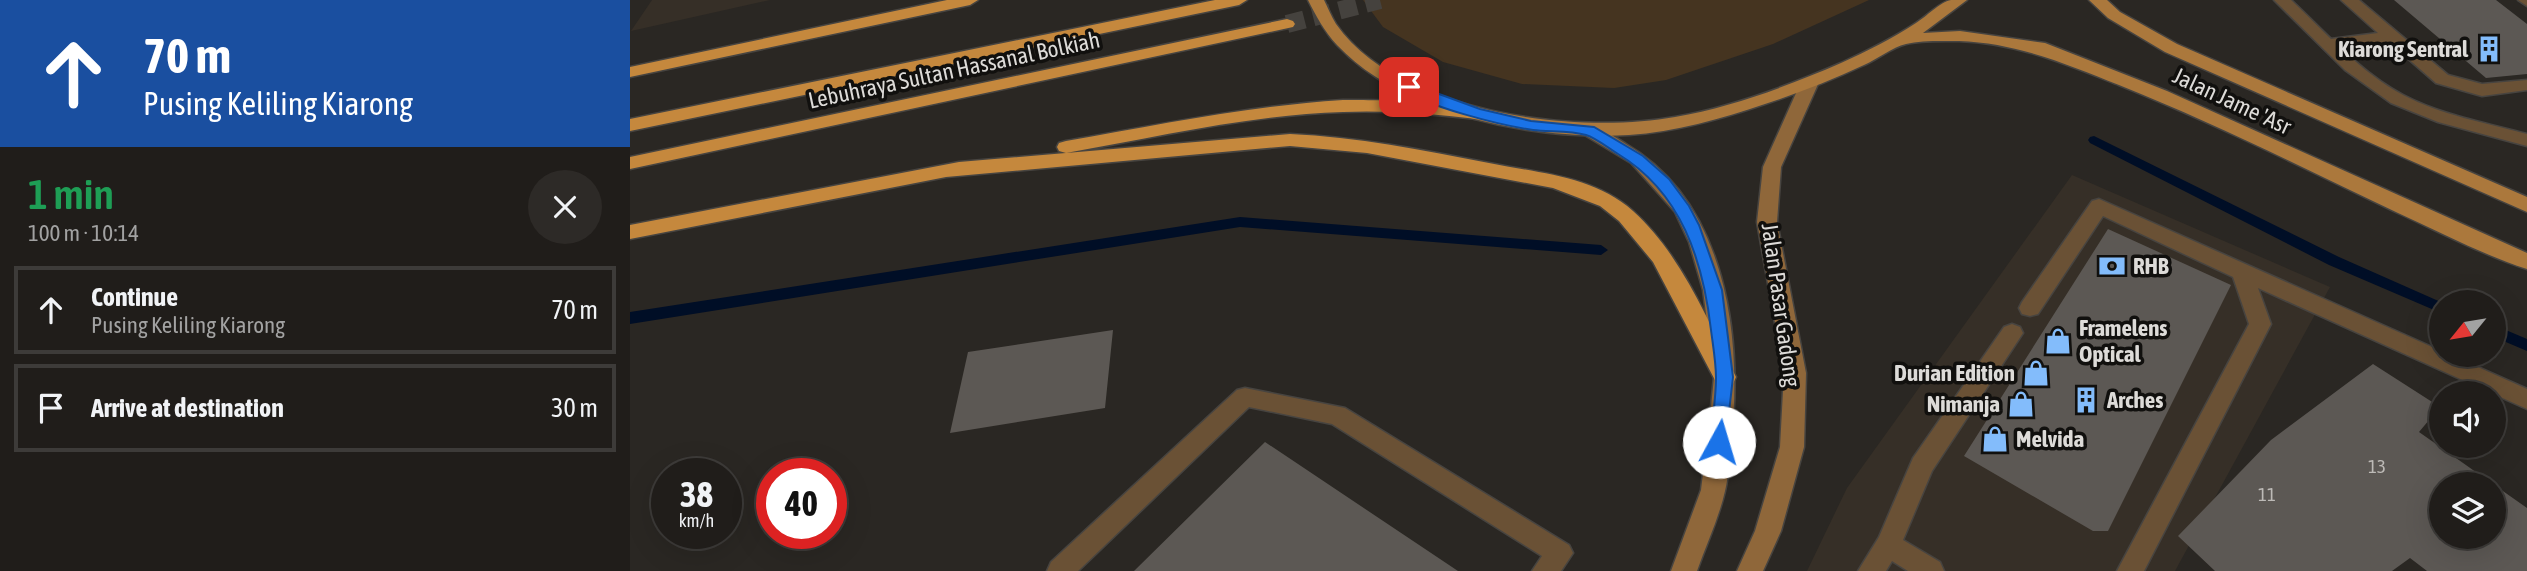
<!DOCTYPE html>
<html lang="en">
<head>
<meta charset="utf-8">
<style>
	body { margin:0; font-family:"Asap Condensed",sans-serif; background:#2d2a27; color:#f1f3f6; height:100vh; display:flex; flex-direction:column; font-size:26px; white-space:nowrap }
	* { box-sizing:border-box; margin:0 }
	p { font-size:23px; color:#a2a2a2 }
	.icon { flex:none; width:38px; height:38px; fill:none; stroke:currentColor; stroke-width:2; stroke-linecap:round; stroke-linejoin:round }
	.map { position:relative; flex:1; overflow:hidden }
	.sheet { display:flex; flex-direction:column; background:#201d1a; width:630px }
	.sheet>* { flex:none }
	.guide { background:#1a4fa0; color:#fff; overflow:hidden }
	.needle { width:46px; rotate:240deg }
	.controls { position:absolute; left:1799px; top:290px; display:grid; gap:14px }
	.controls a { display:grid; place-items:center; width:77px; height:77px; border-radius:50%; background:#201d1a; box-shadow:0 7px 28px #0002,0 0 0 2px #3d3b39; font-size:35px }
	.speed { position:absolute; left:21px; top:458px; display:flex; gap:14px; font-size:35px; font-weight:700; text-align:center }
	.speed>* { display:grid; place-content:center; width:91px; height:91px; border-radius:50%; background:#201d1a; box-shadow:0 7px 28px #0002,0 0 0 2px #3d3b39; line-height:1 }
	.speed small { font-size:18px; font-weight:400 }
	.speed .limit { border:10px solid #d22; background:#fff; color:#111 }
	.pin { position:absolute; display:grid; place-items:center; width:60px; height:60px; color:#fff; margin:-30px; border-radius:14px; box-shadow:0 4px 10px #0006 }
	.me { position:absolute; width:77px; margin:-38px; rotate:6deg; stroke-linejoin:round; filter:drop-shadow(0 0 5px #0008) }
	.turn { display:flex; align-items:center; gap:24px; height:147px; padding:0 28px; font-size:32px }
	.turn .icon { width:91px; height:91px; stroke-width:2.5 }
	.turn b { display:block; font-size:49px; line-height:60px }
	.round { display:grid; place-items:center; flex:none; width:74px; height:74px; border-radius:37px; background:#2d2a27 }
	.head { display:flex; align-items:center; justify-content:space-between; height:119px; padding:0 28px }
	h1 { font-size:42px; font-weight:600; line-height:52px; color:#1e9e55 }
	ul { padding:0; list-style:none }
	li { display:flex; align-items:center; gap:21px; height:88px; margin:0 14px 10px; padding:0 14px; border:4px solid #3d3b39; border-radius:0px }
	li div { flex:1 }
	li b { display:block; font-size:26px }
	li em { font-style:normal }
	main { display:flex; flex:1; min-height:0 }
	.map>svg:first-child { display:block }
</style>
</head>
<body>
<main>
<section class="sheet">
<div class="guide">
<div class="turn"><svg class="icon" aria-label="ahead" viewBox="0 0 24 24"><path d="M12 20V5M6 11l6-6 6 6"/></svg><div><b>70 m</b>Pusing Keliling Kiarong</div></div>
</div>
<div class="head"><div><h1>1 min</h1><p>100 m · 10:14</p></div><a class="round"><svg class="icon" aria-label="close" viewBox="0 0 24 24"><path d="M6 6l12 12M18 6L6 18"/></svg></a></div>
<ul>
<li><svg class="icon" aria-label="ahead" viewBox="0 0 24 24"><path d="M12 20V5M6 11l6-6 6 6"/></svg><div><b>Continue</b><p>Pusing Keliling Kiarong</p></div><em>70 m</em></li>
<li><svg class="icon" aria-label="arrive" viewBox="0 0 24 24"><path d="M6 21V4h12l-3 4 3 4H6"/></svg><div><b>Arrive at destination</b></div><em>30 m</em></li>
</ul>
</section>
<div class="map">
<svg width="1897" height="571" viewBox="0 0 1897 571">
	<rect width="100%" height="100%" fill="#2a2723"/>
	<!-- built -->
	<path fill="#362f27" d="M22,0H140L1,31Z
		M1442,175L1700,287L1545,571H1177L1217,488Z"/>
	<!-- green -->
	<path fill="#453420" d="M733,0H1239L1143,44L1036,80L984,88L892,84L813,62L753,27Z"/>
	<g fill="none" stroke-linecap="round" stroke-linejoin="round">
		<!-- stream -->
		<path fill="#000e26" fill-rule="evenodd" d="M1464,136L1709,257L1813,303L1811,313L1699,265L1460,143L1458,140L1460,137Z
			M610,217L971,245L978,250L971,255L610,227L0,324V312Z
			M1864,325L1897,339V351L1864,337Z"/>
	</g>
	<!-- building -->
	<path fill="#5c5854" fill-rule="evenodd" d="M1764,0H1866L1897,24V74L1856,78Z
		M1478,229L1601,285L1478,531H1463L1334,456Z
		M483,330L475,408L320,433L338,352Z
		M1743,364L1810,407L1789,432L1897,508V571H1797L1780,558L1762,571H1585L1548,536L1641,440ZM1811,485H1864V537H1811Z
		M635,442L828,571H504Z"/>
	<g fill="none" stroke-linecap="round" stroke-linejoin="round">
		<!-- highway-tunnel -->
		<path stroke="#45423e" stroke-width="18" stroke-dasharray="18 9" stroke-linecap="butt" d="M657,24L750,0"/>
		<!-- lane casing -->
		<g stroke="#474440" stroke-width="3">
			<path id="lane" d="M1711,0H1729L1818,75L1852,84L1897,80V90L1852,96L1806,83L1759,42L1693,48L1691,44L1693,40L1748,33Z
				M1888,0H1897V6Z
				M1469,199L1811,351V355H1821L1897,389V409L1628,288L1641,324L1514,571H1487L1619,324L1603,277L1473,216L1408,314L1400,316L1392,314L1389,308L1392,302L1462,201Z
				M1382,324L1390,327L1393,333L1302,471L1273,540L1310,562L1314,571H1278L1262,561L1256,571H1228L1249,537L1283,458L1374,327Z
				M615,388L715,408L939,545L943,553L931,571H902L912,556L702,424L619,407L448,571H417L421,562L607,390Z"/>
		</g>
		<!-- street casing -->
		<g stroke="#474440" stroke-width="3">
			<path id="street" d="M1644,0H1661C1696,33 1730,72 1773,95C1811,115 1856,123 1897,134V146L1808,122L1761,103L1715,70Z"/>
		</g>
		<!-- secondary casing -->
		<g stroke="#474440" stroke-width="3">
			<path id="secondary" d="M1180,77L1189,82L1151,167L1147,222L1176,373L1174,447L1151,531L1133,571H1107L1125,531L1150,447L1154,373L1127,222L1133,167L1171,82Z
				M959,124C972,128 985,137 996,144C1097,203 1113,338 1101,443C1099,458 1099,475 1095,491C1089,518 1076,545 1067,571H1041L1071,490L1080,417L1084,377L1073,290L1059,242L1045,212L1001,163L953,134L950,130Z"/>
		</g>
		<!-- primary casing -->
		<g stroke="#474440" stroke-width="3">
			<path id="primary" d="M678,0H694C698,8 701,16 706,24C768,113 946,135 1045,117C1102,107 1158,86 1211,63C1237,51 1262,39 1286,23C1296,17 1310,2 1321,0C1326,0 1332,0 1337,0L1293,33L1330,31L1415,43L1537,91L1897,253V269C1853,255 1810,232 1768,213C1676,169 1584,123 1489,85C1436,64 1387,43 1329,41C1314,41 1291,40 1276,44C1262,47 1248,59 1234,65C1202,80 1169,93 1135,104C1091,119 1045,132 999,135C905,140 774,116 707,45C694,31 686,16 678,0Z
				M1459,0H1477L1490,12L1547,44L1897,197V212L1535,52L1478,18Z"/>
		</g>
		<!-- highway casing -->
		<g stroke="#474440" stroke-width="3">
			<path id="highway" d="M317,0H348L340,5L0,77V67Z
				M585,0H617L609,5L0,131V119Z
				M657,19L663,21L665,24L663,27L0,169V157Z
				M713,100C735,100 846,100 856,113L847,119C802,114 757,110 713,112C619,115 528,137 436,153L429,151L427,147L429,143L436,141C528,125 619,106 713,100Z
				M660,134C727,137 793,150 859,163C908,173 964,176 1003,211C1051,254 1078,321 1106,377L1103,384L1095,386L1087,384L1023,262L989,221L970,206L923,188L737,153L660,146L316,177L0,239V225L329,162Z"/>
		</g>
		<!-- lane -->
		<use href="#lane" fill="#6a5135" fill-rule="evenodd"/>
		<!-- street -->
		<use href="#street" fill="#6a5135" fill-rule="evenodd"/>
		<!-- secondary -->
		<use href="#secondary" fill="#8f673a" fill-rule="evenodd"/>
		<!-- primary -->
		<use href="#primary" fill="#ab783c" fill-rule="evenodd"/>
		<!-- highway -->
		<use href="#highway" fill="#c5883d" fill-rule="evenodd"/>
	</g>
	<!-- route -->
	<path fill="#1a73e8" stroke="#114b97" stroke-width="2" d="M779,83L850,109L901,121L964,127L1013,156L1039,179L1059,206L1069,225L1092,290L1103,377L1095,447L1089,449L1082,447L1080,442C1082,421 1086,399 1086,378C1086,362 1083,346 1081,330C1073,260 1051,192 988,154C978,148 966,138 956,135C940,130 919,132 903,130C875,126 790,106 772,87Z"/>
	<!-- icons -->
	<defs>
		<g id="building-bare" transform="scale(2.1)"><path d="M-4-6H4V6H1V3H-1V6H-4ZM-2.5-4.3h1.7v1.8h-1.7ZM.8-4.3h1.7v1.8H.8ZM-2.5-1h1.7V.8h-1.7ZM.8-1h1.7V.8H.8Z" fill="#83bcfb" stroke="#11100e" stroke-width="2.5" paint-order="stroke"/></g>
		<g id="bank-bare" transform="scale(2.1)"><path d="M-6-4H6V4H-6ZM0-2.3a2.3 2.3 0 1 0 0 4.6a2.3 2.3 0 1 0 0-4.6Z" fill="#83bcfb" stroke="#11100e" stroke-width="2.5" paint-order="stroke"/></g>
		<g id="shop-bare" transform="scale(2.1)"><path d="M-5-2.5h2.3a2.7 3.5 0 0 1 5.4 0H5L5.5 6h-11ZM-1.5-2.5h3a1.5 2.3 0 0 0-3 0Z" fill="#83bcfb" stroke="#11100e" stroke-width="2.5" paint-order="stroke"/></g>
	</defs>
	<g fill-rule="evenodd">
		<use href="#building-bare" x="1859" y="49"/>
		<use href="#bank-bare" x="1482" y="266"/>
		<use href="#shop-bare" x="1428" y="341"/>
		<use href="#shop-bare" x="1406" y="373"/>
		<use href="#building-bare" x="1456" y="400"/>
		<use href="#shop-bare" x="1391" y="404"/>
		<use href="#shop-bare" x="1365" y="439"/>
	</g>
	<g text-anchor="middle" stroke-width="7" stroke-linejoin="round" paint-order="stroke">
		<!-- number labels -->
		<g font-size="19" fill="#bdbab7">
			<text x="1747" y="473">13</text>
			<text x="1637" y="501">11</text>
		</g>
		<!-- poi labels -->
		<g font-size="23" font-weight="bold" fill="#dddbd8" stroke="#11100e" text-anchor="start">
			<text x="1838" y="57" text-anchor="end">Kiarong Sentral</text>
			<text x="1503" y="274">RHB</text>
			<text x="1449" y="336">Framelens<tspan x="1449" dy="26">Optical</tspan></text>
			<text x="1385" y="381" text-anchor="end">Durian Edition</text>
			<text x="1477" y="408">Arches</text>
			<text x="1370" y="412" text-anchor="end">Nimanja</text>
			<text x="1386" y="447">Melvida</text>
		</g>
		<!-- street labels -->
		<g font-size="23" fill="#dddbd8" stroke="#11100e">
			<text transform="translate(324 70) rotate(-12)" y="8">Lebuhraya Sultan Hassanal Bolkiah</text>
			<text transform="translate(1602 101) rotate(25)" y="8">Jalan Jame 'Asr</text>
			<text transform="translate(1151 305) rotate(82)" y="8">Jalan Pasar Gadong</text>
		</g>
	</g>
</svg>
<div class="controls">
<a><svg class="needle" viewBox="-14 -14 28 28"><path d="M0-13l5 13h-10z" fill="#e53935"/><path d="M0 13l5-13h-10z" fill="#a2a2a2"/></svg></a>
<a><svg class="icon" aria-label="sound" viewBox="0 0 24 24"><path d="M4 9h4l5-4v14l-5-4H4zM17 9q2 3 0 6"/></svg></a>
<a><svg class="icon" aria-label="layers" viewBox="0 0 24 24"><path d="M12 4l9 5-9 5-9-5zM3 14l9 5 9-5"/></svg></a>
</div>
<div class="speed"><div>38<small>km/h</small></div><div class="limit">40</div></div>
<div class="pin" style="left:779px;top:87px;background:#d93025"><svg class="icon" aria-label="arrive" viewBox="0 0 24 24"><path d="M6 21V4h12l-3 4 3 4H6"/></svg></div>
<svg class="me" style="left:1089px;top:442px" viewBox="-20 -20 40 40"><circle r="19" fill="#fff"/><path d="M0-13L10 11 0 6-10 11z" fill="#1a73e8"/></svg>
</div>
</main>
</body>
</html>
